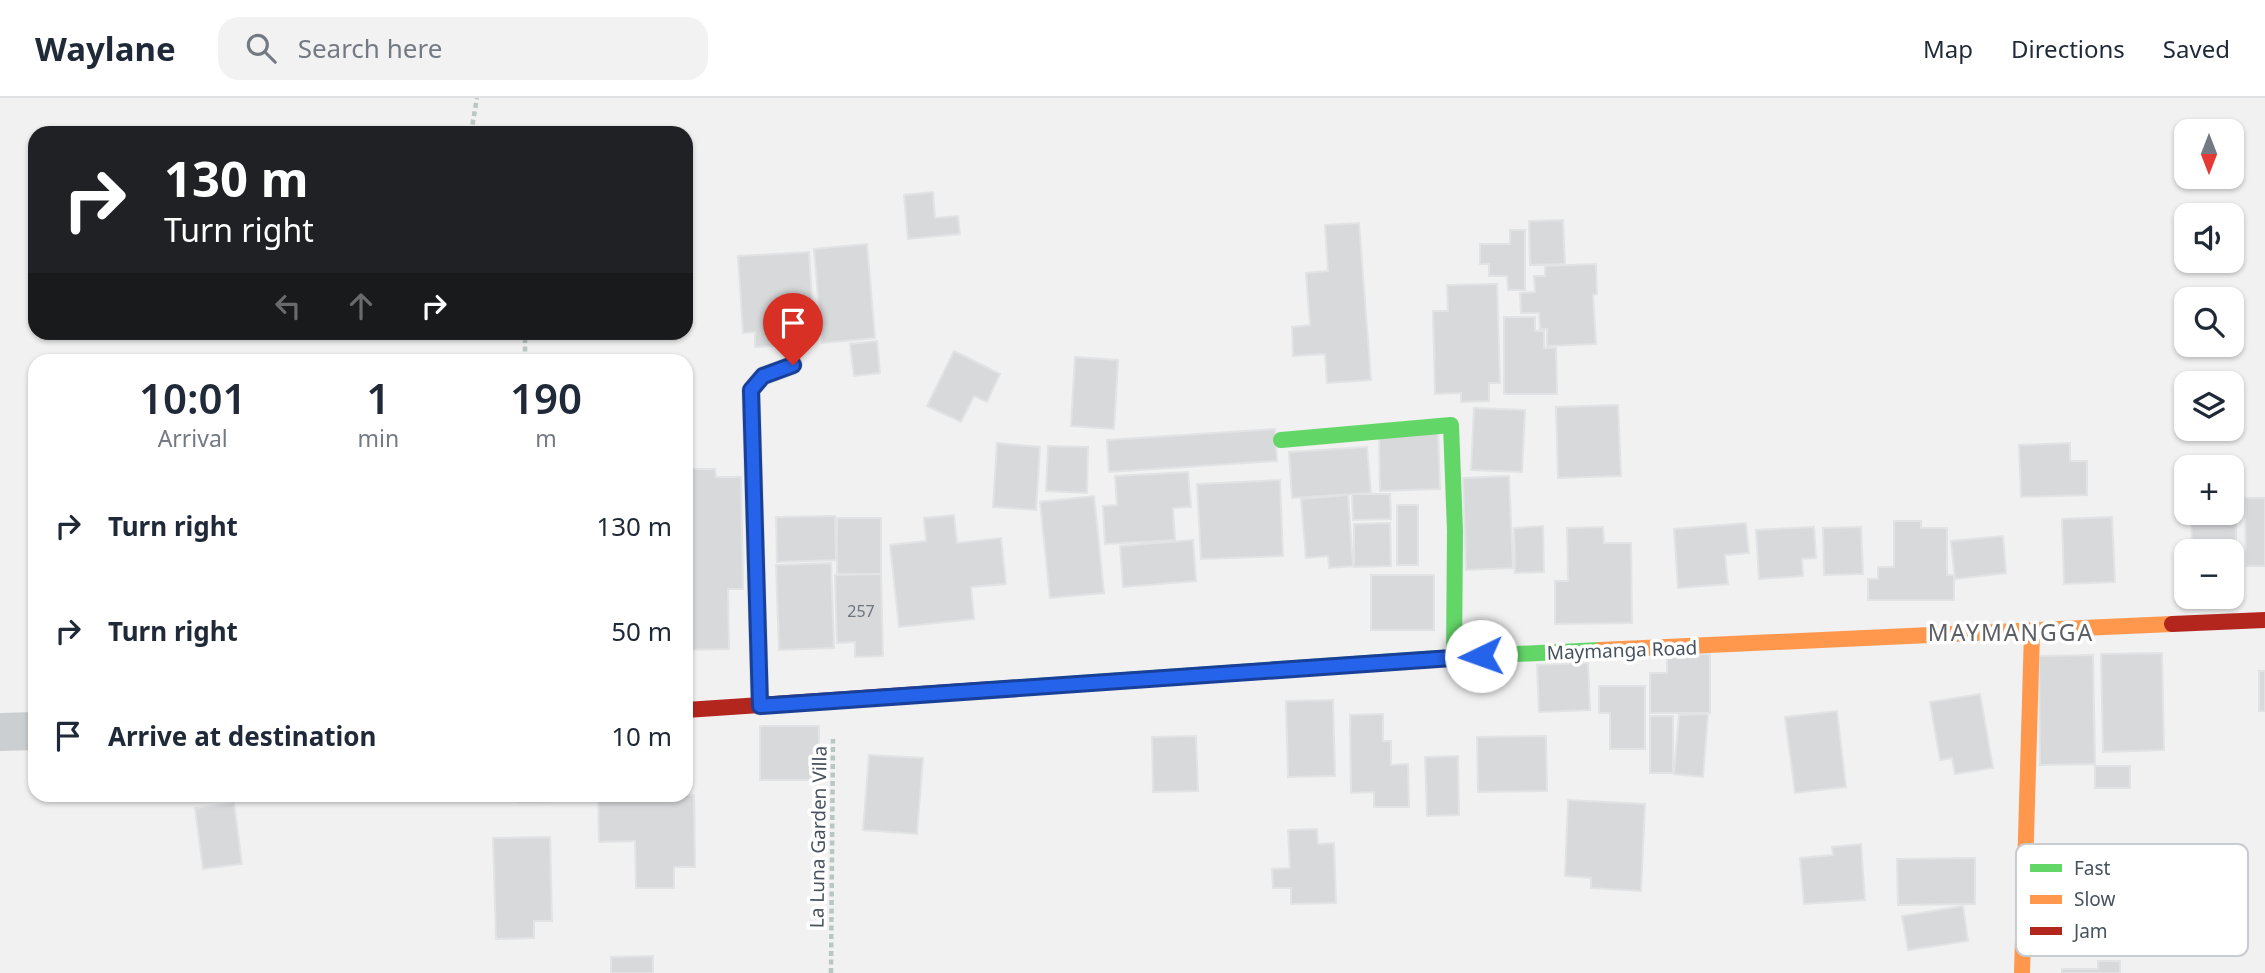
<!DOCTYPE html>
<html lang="en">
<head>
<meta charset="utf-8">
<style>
	body { margin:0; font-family:"Noto Sans",sans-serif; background:#f2f2f3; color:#1f2937; height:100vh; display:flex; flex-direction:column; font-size:26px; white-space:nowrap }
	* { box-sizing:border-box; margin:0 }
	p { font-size:23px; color:#747a83 }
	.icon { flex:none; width:38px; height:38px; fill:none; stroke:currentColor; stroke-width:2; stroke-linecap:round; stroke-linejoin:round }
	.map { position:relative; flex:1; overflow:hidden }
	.side { position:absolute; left:28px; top:256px; width:665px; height:448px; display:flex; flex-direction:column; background:#fff; border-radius:21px; box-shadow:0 2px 5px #0004 }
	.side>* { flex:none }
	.guide { position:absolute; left:28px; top:28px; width:665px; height:214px; border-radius:21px; box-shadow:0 2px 5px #0004; background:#202124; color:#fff; overflow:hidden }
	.needle { width:46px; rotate:180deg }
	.fabs { position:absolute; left:2174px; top:21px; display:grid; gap:14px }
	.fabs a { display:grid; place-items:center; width:70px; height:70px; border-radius:14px; background:#fff; box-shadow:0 2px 5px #0004; font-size:35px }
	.pin { position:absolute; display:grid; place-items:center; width:60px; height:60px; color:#fff; margin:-72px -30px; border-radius:50% 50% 50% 0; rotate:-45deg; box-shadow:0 0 7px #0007 }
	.pin .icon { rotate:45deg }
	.me { position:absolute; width:77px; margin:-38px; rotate:267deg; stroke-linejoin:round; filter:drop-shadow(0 0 5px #0008) }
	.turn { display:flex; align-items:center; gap:24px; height:147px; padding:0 21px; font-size:32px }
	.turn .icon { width:91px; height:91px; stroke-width:2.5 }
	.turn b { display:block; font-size:49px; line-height:60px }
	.lanes { display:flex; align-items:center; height:66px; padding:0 21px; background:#0003; justify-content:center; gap:35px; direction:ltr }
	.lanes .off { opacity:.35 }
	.eta { display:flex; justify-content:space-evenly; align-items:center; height:119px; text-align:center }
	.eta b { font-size:42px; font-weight:600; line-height:49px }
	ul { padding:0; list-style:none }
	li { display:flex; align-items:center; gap:21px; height:105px; padding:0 21px }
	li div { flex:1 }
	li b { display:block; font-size:26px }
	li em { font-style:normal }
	header { display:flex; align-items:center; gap:42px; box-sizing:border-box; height:98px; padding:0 35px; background:#fff; border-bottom:2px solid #e0e1e3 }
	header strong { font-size:33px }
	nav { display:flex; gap:38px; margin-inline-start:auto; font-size:24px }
	.search { width:490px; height:63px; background:#f2f2f3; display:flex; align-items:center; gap:18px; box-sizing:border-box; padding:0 24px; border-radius:21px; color:#747a83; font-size:26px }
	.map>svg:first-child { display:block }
</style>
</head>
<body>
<header>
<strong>Waylane</strong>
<div class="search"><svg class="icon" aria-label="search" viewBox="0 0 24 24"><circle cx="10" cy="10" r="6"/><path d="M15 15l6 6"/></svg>Search here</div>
<nav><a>Map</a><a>Directions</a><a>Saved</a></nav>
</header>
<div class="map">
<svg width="2265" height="875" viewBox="0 0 2265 875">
	<rect width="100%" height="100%" fill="#f1f1f1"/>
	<!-- building -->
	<path fill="#d8d9db" stroke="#e2e3e4" stroke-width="2" d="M933,94L935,120L958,118L960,136L908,141L904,97Z
		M1563,122L1565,166L1530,167L1529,123Z
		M1359,125L1371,282L1327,285L1325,256L1293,258L1292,229L1310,227L1306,175L1328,173L1325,127Z
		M1510,132H1525V192H1508L1507,178H1489V166H1480V146H1510Z
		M867,146L875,240L822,245L814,151Z
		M809,154L814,231H803L804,246L755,249V234L743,235L738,158Z
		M1596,166L1597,196L1593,197L1596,246L1547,248V231H1540L1539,215H1521L1520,195L1535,194L1534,178H1545V168Z
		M1497,186L1500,285H1489V303L1461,304V295L1435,296L1433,213H1448L1447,187Z
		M1504,219H1535V233H1544V250H1556L1557,296H1504Z
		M877,243L880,275L854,278L850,246Z
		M954,253L1000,276L987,304L974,298L961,324L927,308Z
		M1075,259L1118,262L1114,331L1071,328Z
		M1618,307L1621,378L1558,380L1556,309Z
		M1474,310L1525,312L1522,374L1471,372Z
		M1275,331L1277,363L1109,374L1107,342Z
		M1438,333L1440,391L1380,393L1379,335Z
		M997,345L1040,349L1036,412L993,409Z
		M2070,345V363H2087V397L2021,399L2019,347Z
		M1048,348L1088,349L1087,395L1046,393Z
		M1367,349L1371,395L1292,400L1289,354Z
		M686,371H715L716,379H741L743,491H728L729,551L686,552Z
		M1188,374L1191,409L1173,410L1175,442L1105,446L1103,408L1117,407L1115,378Z
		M1509,378L1513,470L1466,472L1463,380Z
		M1280,382L1283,458L1201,461L1197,386Z
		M1352,396H1390L1391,421L1353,422Z
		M1348,397L1353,468L1329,470L1328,458L1306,460L1301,401Z
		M1094,398L1104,495L1050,500L1040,404Z
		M2245,400H2265V468H2246Z
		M2231,405H2236V481H2231V453H2192L2191,415H2231Z
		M1397,407H1418V467H1397Z
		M954,417L957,445L1001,440L1006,486L971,489L974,521L899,529L890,447L926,443L924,420Z
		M835,418L836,462L777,464L776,419Z
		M2112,419L2115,484L2064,486L2062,421Z
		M837,420H881V476H837Z
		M1894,423H1921V430H1947V477H1954V502H1868V481H1878V469H1894Z
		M1390,425L1391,468L1354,469V426Z
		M1746,425L1749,455L1725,457L1728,486L1678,490L1674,431Z
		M1543,428L1544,474L1515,475L1514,430Z
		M1603,429L1604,445H1631L1632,525L1555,526V483H1568L1567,430Z
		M1814,429L1816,460L1802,461L1803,478L1759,481L1756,432Z
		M1861,429L1863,476L1824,477L1823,430Z
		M2003,438L2006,475L1955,481L1951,443Z
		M1193,442L1196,483L1123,489L1120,448Z
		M831,465L834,550L779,552L776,467Z
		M881,476L883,558L855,559V544L837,545L835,477Z
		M1371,477H1434V532H1371Z
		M2162,555L2164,652L2103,654L2101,556Z
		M1667,556H1710V615H1650V575H1667Z
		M2093,557L2095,666L2040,667L2039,558Z
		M1588,565L1590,612L1539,614L1537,567Z
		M2259,573H2265V613H2259Z
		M1599,588H1645V651H1610V615H1599Z
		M1980,596L1993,670L1955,676L1952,660L1940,662L1930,604Z
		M1333,602L1335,678L1288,679L1286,603Z
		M1837,613L1846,689L1795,695L1785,619Z
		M1383,616V643H1391V667L1408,666L1409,709H1374V694L1351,695L1350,617Z
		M1708,616L1703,679L1674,676L1679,617Z
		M1650,618H1673V675H1650Z
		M760,628H819V682H760Z
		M1196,638L1198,693L1153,694L1152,639Z
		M1546,638L1547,693L1478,694L1477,639Z
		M869,657L923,660L917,736L863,732Z
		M1458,658L1459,717L1427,718L1425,659Z
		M2095,668H2130V690H2095Z
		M518,696H562V703L518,704Z
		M598,696L694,697L695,769H674V790H636L635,743L599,744Z
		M1568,702L1645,706L1641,793L1591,790V780L1565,778Z
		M234,705L242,766L203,771L195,710Z
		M1317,731L1318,746L1334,745L1336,805L1291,806V790H1273L1272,771L1290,770L1288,732Z
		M550,739L552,823H534V840L496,841L493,740Z
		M1861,746L1865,802L1804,806L1800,760L1833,757L1832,749Z
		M1975,760V806L1898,807L1897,761Z
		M1963,808L1968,843L1908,852L1902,818Z
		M653,858V875H611V859Z
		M2098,863H2120V875H2062V871H2098Z"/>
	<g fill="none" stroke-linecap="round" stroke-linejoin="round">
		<!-- path -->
		<path stroke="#bac6c3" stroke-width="4.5" stroke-dasharray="5 3.5" stroke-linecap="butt" d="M471,35L477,0
			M525,262V234
			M831,875L833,641"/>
		<!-- lane -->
		<path stroke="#cccfd2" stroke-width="19" d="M760,608L751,292L763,278L793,267"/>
		<!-- street -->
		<path stroke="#cccfd2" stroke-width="38" d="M0,634L35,633"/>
		<!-- fast -->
		<path stroke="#63d668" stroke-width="16" d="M1281,342L1451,327L1455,433L1454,559
			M994,591L1454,559L1600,552"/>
		<!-- slow -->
		<path stroke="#ff974d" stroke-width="16" d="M1600,552L2172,526
			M2022,875L2032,534"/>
		<!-- jam -->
		<path stroke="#b3261e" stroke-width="16" d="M2172,526L2265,522
			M686,612L994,591"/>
	</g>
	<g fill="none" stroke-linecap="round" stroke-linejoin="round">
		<!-- route casing -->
		<g stroke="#184099" stroke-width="18">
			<path id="route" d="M793,267L763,278L751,292L760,608L1481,558"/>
		</g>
		<!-- route -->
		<use href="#route" stroke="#2563eb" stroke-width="12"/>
	</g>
	<g text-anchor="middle" stroke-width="7" stroke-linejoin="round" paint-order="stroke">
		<!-- number labels -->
		<g font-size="16" fill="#6d757e">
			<text x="861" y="519">257</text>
		</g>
		<!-- street labels -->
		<g font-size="19" fill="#47525e" stroke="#fff">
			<text transform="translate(1622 552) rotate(-2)" y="7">Maymanga Road</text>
			<text transform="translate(818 739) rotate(-89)" y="7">La Luna Garden Villa</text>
		</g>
		<!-- quarter labels -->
		<g font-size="23" letter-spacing="2" fill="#5c6065" stroke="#fff">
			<text x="2011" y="543">MAYMANGGA</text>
		</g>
	</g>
	<!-- legend -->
	<rect x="2016" y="746" width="232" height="112" rx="10" fill="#fff" stroke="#c8cbcf" stroke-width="2"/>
	<rect x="2030" y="766" width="32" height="8" fill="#63d668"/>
	<rect x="2030" y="797" width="32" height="9" fill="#ff974d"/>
	<rect x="2030" y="829" width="32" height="8" fill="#b3261e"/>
	<g font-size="19" fill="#47525e">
		<text x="2074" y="777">Fast</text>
		<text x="2074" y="808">Slow</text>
		<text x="2074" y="840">Jam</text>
	</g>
</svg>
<div class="fabs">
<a><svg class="needle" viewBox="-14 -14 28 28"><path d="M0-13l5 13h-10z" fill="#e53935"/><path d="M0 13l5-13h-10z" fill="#747a83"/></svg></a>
<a><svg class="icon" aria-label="sound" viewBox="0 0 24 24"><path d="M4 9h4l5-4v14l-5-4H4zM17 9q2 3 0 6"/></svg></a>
<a><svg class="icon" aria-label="search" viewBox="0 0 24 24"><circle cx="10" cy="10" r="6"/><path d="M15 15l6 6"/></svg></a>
<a><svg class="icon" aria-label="layers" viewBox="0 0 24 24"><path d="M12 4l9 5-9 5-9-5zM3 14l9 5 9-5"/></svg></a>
<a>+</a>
<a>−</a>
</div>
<div class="pin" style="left:793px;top:267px;background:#d93025"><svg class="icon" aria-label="arrive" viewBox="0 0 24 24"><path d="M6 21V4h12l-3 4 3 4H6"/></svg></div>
<svg class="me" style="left:1481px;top:558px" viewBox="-20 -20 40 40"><circle r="19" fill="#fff"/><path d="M0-13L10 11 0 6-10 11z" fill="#2563eb"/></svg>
<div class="guide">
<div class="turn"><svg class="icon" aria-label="right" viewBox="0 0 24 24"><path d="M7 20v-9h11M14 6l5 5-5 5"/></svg><div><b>130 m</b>Turn right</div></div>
<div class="lanes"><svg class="icon off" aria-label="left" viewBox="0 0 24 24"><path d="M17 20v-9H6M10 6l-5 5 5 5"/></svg><svg class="icon off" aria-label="ahead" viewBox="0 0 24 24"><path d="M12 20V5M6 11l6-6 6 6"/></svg><svg class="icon" aria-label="right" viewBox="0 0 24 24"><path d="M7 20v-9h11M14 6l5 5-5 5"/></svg></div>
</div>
<section class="side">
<div class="eta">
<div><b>10:01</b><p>Arrival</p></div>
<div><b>1</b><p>min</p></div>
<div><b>190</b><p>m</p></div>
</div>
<ul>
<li><svg class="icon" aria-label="right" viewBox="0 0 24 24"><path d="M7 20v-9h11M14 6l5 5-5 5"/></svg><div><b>Turn right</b></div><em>130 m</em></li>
<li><svg class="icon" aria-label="right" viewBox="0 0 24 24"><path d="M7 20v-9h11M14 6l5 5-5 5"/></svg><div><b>Turn right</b></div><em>50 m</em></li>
<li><svg class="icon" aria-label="arrive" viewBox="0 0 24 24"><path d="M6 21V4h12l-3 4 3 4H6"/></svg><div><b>Arrive at destination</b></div><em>10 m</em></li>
</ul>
</section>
</div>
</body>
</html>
